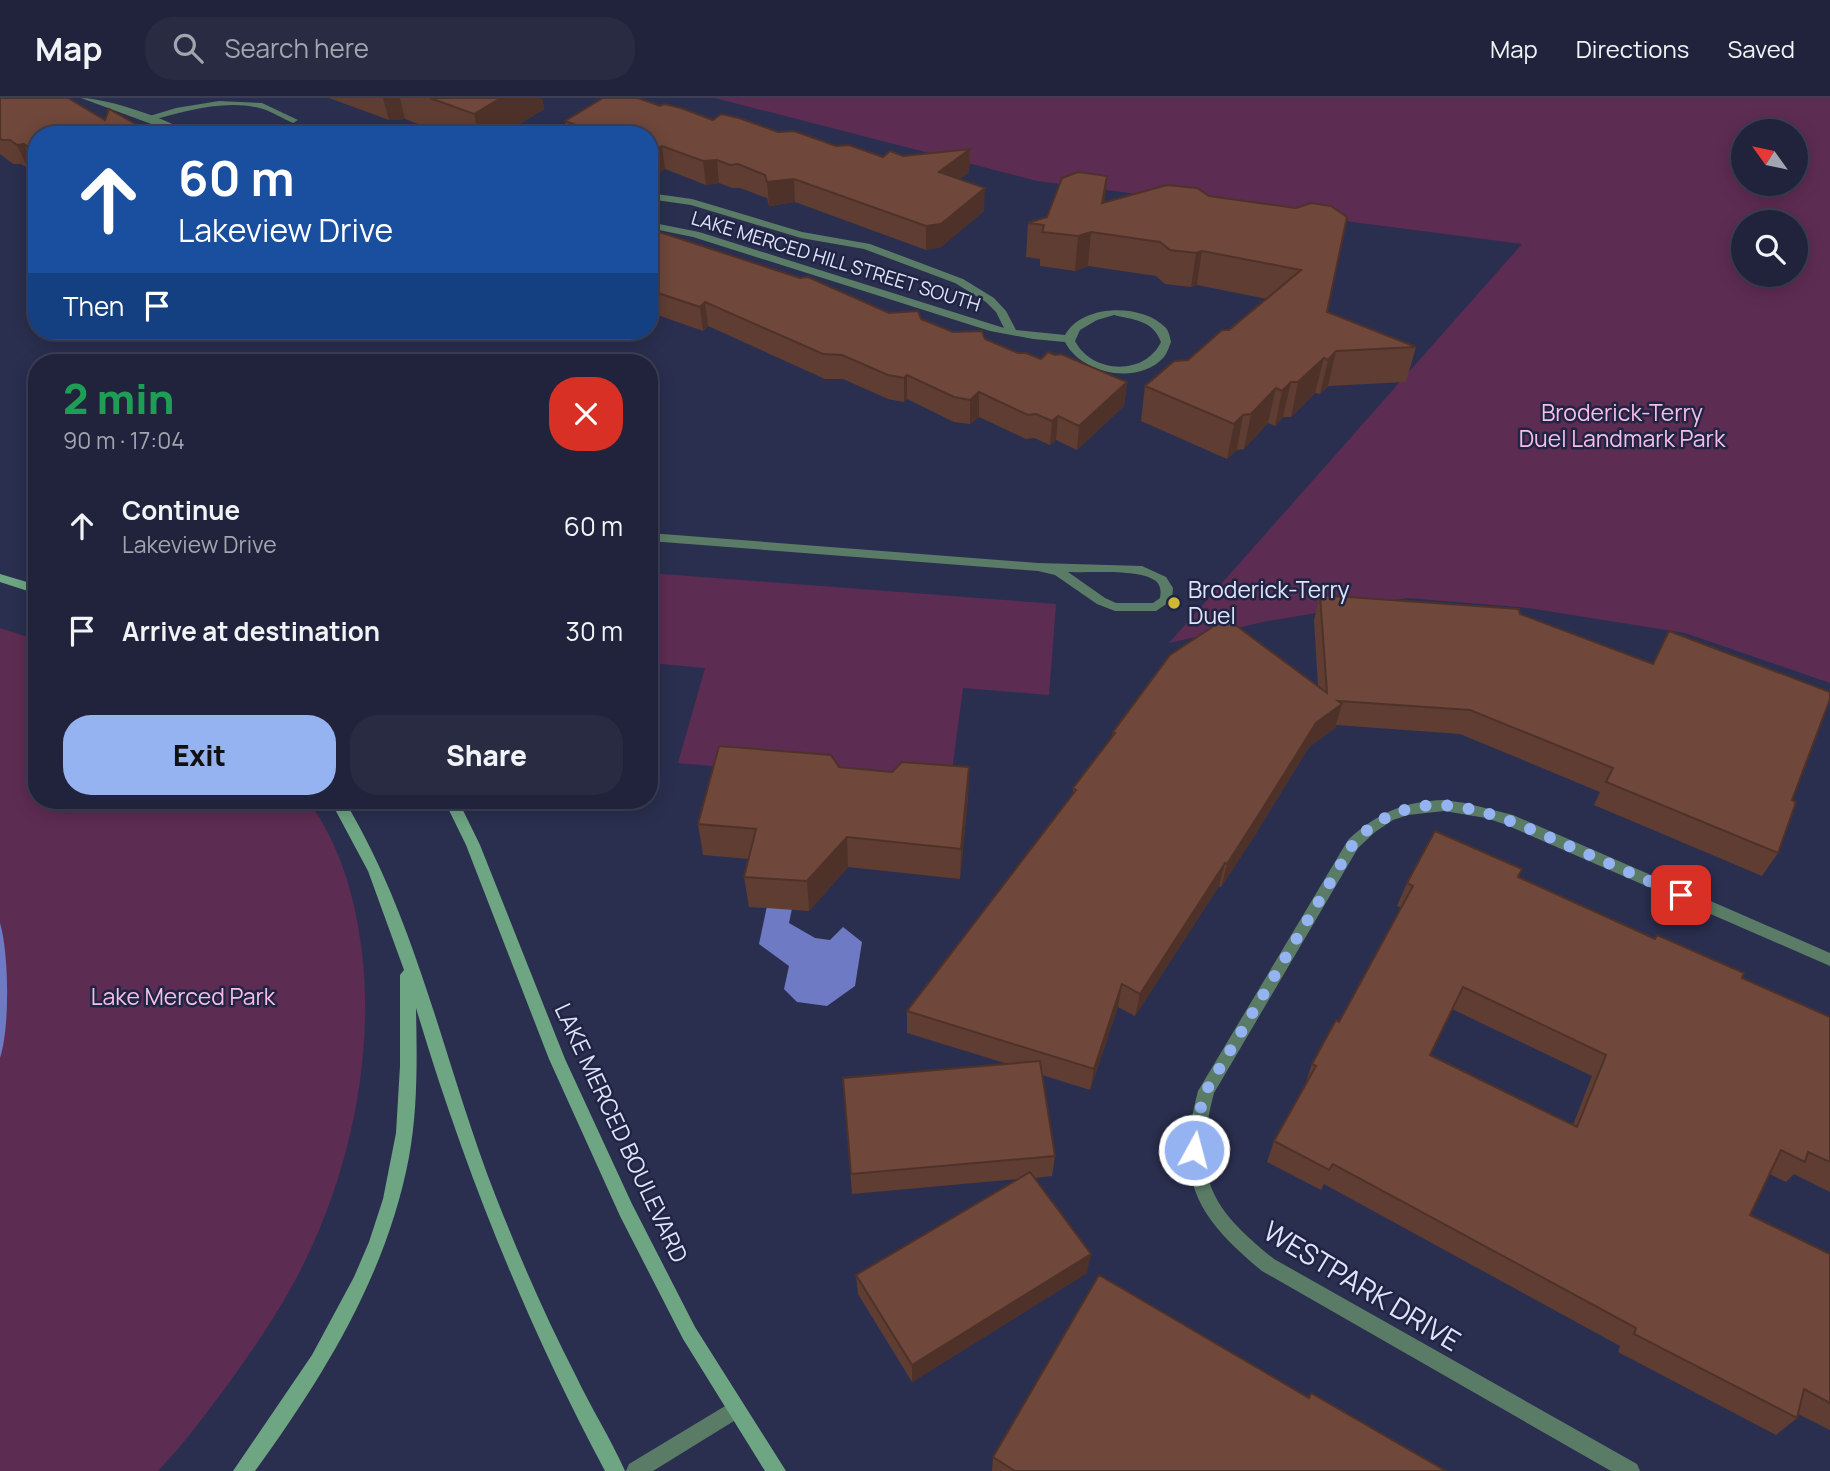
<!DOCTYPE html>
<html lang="en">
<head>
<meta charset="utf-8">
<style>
	body { margin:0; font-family:Manrope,sans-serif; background:#282b42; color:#f1f3f6; height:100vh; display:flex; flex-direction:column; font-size:26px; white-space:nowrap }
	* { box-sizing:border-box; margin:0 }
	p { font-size:23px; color:#a2a4af }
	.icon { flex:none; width:38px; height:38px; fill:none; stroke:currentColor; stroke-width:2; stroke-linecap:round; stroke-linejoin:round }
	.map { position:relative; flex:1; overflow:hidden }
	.side { position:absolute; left:28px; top:256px; width:630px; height:455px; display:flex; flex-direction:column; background:#20233b; border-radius:28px; box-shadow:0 4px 18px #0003,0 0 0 2px #3d4055 }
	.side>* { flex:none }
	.top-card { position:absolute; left:28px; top:28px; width:630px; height:214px; border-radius:28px; box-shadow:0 4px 18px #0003,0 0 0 2px #3d4055; background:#1a4fa0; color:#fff; overflow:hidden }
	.needle { width:46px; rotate:303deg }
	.tools { position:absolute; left:1731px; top:21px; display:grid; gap:14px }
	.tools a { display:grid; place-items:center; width:77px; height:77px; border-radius:50%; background:#20233b; box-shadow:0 4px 18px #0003,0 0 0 2px #3d4055; font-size:35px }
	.pin { position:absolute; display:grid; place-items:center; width:60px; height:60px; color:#fff; margin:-30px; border-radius:14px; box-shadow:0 4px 10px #0006 }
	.me { position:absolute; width:77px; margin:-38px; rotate:7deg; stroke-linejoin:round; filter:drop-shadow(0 0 5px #0008) }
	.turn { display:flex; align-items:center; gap:24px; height:147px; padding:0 35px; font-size:32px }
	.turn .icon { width:91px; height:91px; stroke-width:2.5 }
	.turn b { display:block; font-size:49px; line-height:60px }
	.then { display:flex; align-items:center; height:66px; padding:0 35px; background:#0003; gap:14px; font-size:26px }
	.round { display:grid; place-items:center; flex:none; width:74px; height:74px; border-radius:28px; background:#282b42 }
	.overview { display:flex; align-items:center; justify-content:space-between; height:119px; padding:0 35px }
	h1 { font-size:42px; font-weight:800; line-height:52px; color:#1e9e55 }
	.button { display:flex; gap:14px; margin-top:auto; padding:14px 35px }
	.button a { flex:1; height:80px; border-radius:28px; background:#95b2f1; color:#111; font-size:28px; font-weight:800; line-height:80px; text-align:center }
	.button a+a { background:#282b42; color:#f1f3f6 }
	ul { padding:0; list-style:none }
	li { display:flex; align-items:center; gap:21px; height:105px; padding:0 35px }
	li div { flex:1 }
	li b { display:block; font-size:26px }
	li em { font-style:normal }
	header { display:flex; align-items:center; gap:42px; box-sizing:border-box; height:98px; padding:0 35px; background:#20233b; border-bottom:2px solid #3d4055 }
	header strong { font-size:33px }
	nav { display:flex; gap:38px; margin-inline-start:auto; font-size:24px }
	.search { width:490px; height:63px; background:#282b42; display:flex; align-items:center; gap:18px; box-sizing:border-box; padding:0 24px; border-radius:28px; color:#a2a4af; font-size:26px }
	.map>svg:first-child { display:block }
</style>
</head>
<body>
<header>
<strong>Map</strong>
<div class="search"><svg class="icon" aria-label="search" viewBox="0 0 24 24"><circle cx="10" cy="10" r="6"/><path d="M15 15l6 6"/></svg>Search here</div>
<nav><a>Map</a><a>Directions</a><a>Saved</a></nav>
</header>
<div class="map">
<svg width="1830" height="1373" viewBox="0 0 1830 1373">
	<rect width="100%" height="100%" fill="#2a2f4f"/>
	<!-- green -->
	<path fill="#5d2c52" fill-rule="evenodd" d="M715,0H1830V585L1685,535L1528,510L1407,500L1268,523L1169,545L1522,146L1037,83ZM1743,33H1796V86H1743ZM1743,124H1796V177H1743Z
		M649,475L1056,506L1049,597L963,590L950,688L678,665L705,570L649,565Z
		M0,530L37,542V702H307C336,739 352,789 359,834C379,950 349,1086 292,1188C274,1221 253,1251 231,1282C208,1313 185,1345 158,1373H0Z"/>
	<!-- water -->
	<path fill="#6f7ac4" d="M771,789L796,791L789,825L815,840L830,842L843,829L862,844L855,888L827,908L797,904L784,891L789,868L759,846Z
		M0,825C9,855 10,930 0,960Z"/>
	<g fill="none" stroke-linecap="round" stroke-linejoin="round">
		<!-- service -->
		<path fill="#5a7c66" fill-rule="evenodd" d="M219,3L262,5L298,22L293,25C283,21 273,14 263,11C226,0 183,14 148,23L143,20L176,10Z
			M649,435L1038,465L1142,468L1166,479L1173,490L1172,502L1156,513H1115L1097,506L1055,477L1038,473L649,443ZM1068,474C1088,475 1143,470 1157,484C1161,489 1161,494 1160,500L1153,505H1116L1105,500Z"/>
		<!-- minor -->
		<path fill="#5a7c66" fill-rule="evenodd" d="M81,0C107,0 172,22 193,37H181Z
			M649,95L692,101L802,134L870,146L963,181L994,200L1006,213L1016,232L1065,237C1082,206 1141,205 1165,229C1169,233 1170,239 1171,244C1169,249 1167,255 1164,259C1138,288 1081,276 1065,244L1033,241L990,233L693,139L649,130V124L699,134L1004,230L996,214L986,204L955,185L864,151L801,140L691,107L649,101ZM1114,217C1134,222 1153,222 1161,244C1145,278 1092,276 1075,243L1080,232L1097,222Z
			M1444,702L1465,705L1513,717L1830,855V868L1504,726L1486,720L1444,713L1408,717L1393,722L1375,734L1358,750L1214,995C1192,1078 1209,1109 1274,1161L1637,1366L1640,1373H1611L1262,1173C1194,1117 1175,1080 1198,993L1348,742C1377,715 1405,703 1444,702Z"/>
		<!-- tertiary -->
		<path fill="#5a7c66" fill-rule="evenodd" d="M735,1302L742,1304L744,1311L742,1318L653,1373H626L629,1366Z"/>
		<!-- secondary -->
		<path fill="#6ea583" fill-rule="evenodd" d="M0,476L37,487V496L0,484Z
			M330,702H344C418,824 444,966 496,1099C520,1160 546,1220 576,1278C591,1310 611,1341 625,1373H605C526,1225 464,1071 416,910C417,959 418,1010 409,1059C387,1176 324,1278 255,1373H233L312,1257L354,1179L369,1144L383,1101L396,1035L400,968V877L404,872L368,773Z
			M444,702H458L480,747L565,961L632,1106L695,1229L786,1373H765L683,1241L620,1118L549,961L466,747Z"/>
	</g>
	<!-- wall -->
	<path fill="#5f3d33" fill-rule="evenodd" d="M0,0L105,22L155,37H37V71L34,69L28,70L21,66H13L0,56Z
		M329,0H542L544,11L502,37H447L405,21L389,22Z
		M660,8L713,22L778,34L883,59L903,58L970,51L969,74L960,81L984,113L941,149L926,152L795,104L769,108L767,100L740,90H732L719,85L706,87L665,71L653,78L649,77V37H567L565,23Z
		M1107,78L1104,104L1209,98L1296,110L1327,214L1416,249L1406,284L1328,288L1320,296L1315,295L1291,319H1283L1275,328L1268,325L1244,351L1237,352L1227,361L1141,323L1145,288L1188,262L1229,232L1267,201L1197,187L1191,189L1165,186L1156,178L1088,168L1075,173L1040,168V161L1026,159L1028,125L1047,119Z
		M649,126L653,132L889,215L921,221L953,234L985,241L1018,255L1041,261L1055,257L1127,284L1124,308L1077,352L1056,342L1050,347L1034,340L1026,341L979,319L970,326L954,324L907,301L904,304L888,301L843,281H825L708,228L703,233L649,214Z
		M1320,497L1520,516L1792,702L1778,755L1762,778L1594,707L1600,694L1460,636L1336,627L1335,630L1309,649L1255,737L1221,789L1219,788L1135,918L1118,909L1090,992L1042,977L1055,1058L1052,1078L1035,1080L1087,1175L912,1284L858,1196L856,1177L1018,1081L852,1096L843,980L1008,966L907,935V913L1073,695V690L1112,638L1113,634L1318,588L1314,522Z
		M839,669L892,674L969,669L968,700L960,781L848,769L809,813L749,809L744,779L749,761L703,757L698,726Z
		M1518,779L1655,840L1657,837L1742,880L1830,919V1094L1794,1076L1786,1084L1770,1076L1750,1117L1830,1156V1332L1798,1316L1797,1320L1776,1337L1618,1254L1620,1248L1324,1086L1321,1092L1267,1064L1274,1043L1305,987L1312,966L1339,924L1402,810L1397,808L1407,785ZM1452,911L1592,978L1573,1027L1430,957Z
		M1309,1300L1446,1373H992L993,1359Z"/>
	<!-- shaded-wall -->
	<path fill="#4e3229" d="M383,0H400L405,21L389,22Z
		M501,0H542L544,11L502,37H479L474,16Z
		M24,46L34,69L28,70L17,47Z
		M662,48L665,71L653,78L650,55Z
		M970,51L969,74L938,98L939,74Z
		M717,62L719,85L706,87L703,63Z
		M1107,78L1104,112L1098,139L1102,105Z
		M794,81L795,104L769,108L767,84Z
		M985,90L984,113L941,149L926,152V128Z
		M1091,134L1088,168L1075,173L1078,138Z
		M1202,153L1197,187L1191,189L1196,155Z
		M705,204L708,228L703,233L700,209Z
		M1336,253L1328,288L1320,296L1328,262Z
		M1324,260L1315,295L1291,319L1298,284Z
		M907,277V301L904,304V280Z
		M1127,284L1124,308L1077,352L1079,328Z
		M1291,284L1283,319L1275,328L1282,293Z
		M1276,290L1268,325L1244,351L1251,316Z
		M979,294V319L970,326V302Z
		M1243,317L1237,352L1227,361L1234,326Z
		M1058,318L1056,342L1050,347L1052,323Z
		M1342,606L1335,630L1309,649L1255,737L1221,789L1227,766L1316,625Z
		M969,669L968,700L960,781L961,751Z
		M847,739L848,769L809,813L807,783Z
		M1225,765L1219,788L1135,918L1140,896Z
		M1122,886L1118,909L1090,992L1094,971Z
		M1091,1156L1087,1175L912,1284V1267Z"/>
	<!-- building -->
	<path fill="#6f473b" stroke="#4e3229" stroke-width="2" fill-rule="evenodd" d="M0,0H68L105,22L109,11L155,37H37V55L24,46L17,47L10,42H3L0,41Z
		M430,0H501L474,16Z
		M603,0H638L660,8L664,6L681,10L713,22L721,16L739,20L778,34L794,33L836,48L849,47L883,59L890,53L903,58L970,51L939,74L985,90L941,126L926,128L794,81L767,84L765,77L738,66L730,67L717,62L703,63L662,48L650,55H649V37H602L565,23Z
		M1078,74L1107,78L1102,105L1167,87L1197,90L1209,98L1296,110L1311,105L1331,108L1347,119L1327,214L1416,249L1336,253L1328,262L1324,260L1298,284H1291L1282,293L1276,290L1251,316L1243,317L1234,326L1145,288L1174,263L1188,262L1222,232H1229L1301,172L1202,153L1196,155L1170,152L1160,144L1091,134L1078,138L1042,134L1044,127L1028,125L1047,119L1062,80Z
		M650,125L653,132L800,180L808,179L889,215L918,213L921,221L953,234L982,233L985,241L1018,255H1026L1041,261L1048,254L1055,257L1061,256L1127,284L1079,328L1058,318L1052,323L1036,316L1028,317L979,294L970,302L954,299L907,277L904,280L888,277L842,257L823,256L705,204L700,209L649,192Z
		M1320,497L1519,511L1520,516L1653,566L1669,533L1830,594V601L1792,702L1796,704L1778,755L1606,684L1613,670L1470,612L1338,603L1342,606L1316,625L1261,713L1227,766L1225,765L1140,896L1122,886L1094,971L907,913L1076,692L1073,690L1115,635L1113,634L1170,557L1226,520L1327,595Z
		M719,648L831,657L839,669L892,674L902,664L969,669L961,751L847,739L807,783L744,779L756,731L698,726Z
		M1435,733L1522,771L1518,779L1655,841L1657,837L1744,875L1742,880L1830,919V1064L1808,1054L1805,1064L1781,1052L1750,1117L1830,1156V1305L1804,1291L1797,1320L1634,1236L1636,1230L1333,1066L1329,1072L1274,1043L1316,968L1312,966L1336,922L1339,924L1413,788L1407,785ZM1463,889L1606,957L1577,1029L1430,957Z
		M1040,963L1055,1058L851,1076L843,980Z
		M1030,1074L1091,1156L912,1267L856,1177Z
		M1099,1177L1309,1300L1311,1295L1446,1373H1015L993,1359Z"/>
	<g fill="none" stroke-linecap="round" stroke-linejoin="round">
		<!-- route -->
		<path stroke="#95b2f1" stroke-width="12" stroke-dasharray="0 21.6" d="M1194,1052L1197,1022L1206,993L1353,746C1416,676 1497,716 1569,748C1606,764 1644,781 1681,797"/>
	</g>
	<!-- markers -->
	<circle fill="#d2b635" stroke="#202544" stroke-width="2.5" cx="1174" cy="505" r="7"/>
	<g text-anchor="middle" stroke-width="5" stroke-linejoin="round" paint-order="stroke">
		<!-- far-street labels -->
		<g font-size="19" fill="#e0e4fa" stroke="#202544">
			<text transform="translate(836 163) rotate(17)" y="7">LAKE MERCED HILL STREET SOUTH</text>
		</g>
		<!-- park labels -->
		<g font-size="23" fill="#f7bde7" stroke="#202544">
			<text x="1622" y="323">Broderick-Terry<tspan x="1622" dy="26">Duel Landmark Park</tspan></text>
			<text x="183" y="907">Lake Merced Park</text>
		</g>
		<!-- poi labels -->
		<g font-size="23" fill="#e0e4fa" stroke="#202544" text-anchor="start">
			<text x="1188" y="500">Broderick-Terry<tspan x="1188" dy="26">Duel</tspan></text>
		</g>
		<!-- street labels -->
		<g font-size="23" fill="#e0e4fa" stroke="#202544">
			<text transform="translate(621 1035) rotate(65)" y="8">LAKE MERCED BOULEVARD</text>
		</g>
		<!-- near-street labels -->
		<g font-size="28" fill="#e0e4fa" stroke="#202544">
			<text transform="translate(1362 1188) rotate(31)" y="10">WESTPARK DRIVE</text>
		</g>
	</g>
</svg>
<div class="tools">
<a><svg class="needle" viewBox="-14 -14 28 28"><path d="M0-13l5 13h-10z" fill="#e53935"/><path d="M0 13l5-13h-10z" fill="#a2a4af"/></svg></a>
<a><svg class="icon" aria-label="search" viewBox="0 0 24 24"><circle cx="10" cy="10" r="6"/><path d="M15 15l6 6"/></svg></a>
</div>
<div class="pin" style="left:1681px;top:797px;background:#d93025"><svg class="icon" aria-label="arrive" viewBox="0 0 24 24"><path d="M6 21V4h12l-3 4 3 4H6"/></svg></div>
<svg class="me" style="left:1194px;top:1052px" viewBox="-20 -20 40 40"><circle r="17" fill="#95b2f1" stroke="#fff" stroke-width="3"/><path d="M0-11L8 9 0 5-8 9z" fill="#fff"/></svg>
<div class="top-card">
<div class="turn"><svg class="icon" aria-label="ahead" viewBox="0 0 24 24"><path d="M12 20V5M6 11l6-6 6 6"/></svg><div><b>60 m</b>Lakeview Drive</div></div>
<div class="then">Then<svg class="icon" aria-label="arrive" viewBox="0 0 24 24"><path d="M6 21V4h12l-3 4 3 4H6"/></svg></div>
</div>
<section class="side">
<div class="overview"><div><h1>2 min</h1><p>90 m · 17:04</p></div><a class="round" style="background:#d93025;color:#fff"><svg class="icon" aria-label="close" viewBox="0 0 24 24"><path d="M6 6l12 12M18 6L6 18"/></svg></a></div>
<ul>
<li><svg class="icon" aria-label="ahead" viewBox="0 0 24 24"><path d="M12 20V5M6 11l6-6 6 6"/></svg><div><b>Continue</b><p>Lakeview Drive</p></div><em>60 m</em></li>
<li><svg class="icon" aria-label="arrive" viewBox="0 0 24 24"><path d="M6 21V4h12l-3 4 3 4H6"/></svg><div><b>Arrive at destination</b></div><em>30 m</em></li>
</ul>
<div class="button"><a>Exit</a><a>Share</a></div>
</section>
</div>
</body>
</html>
